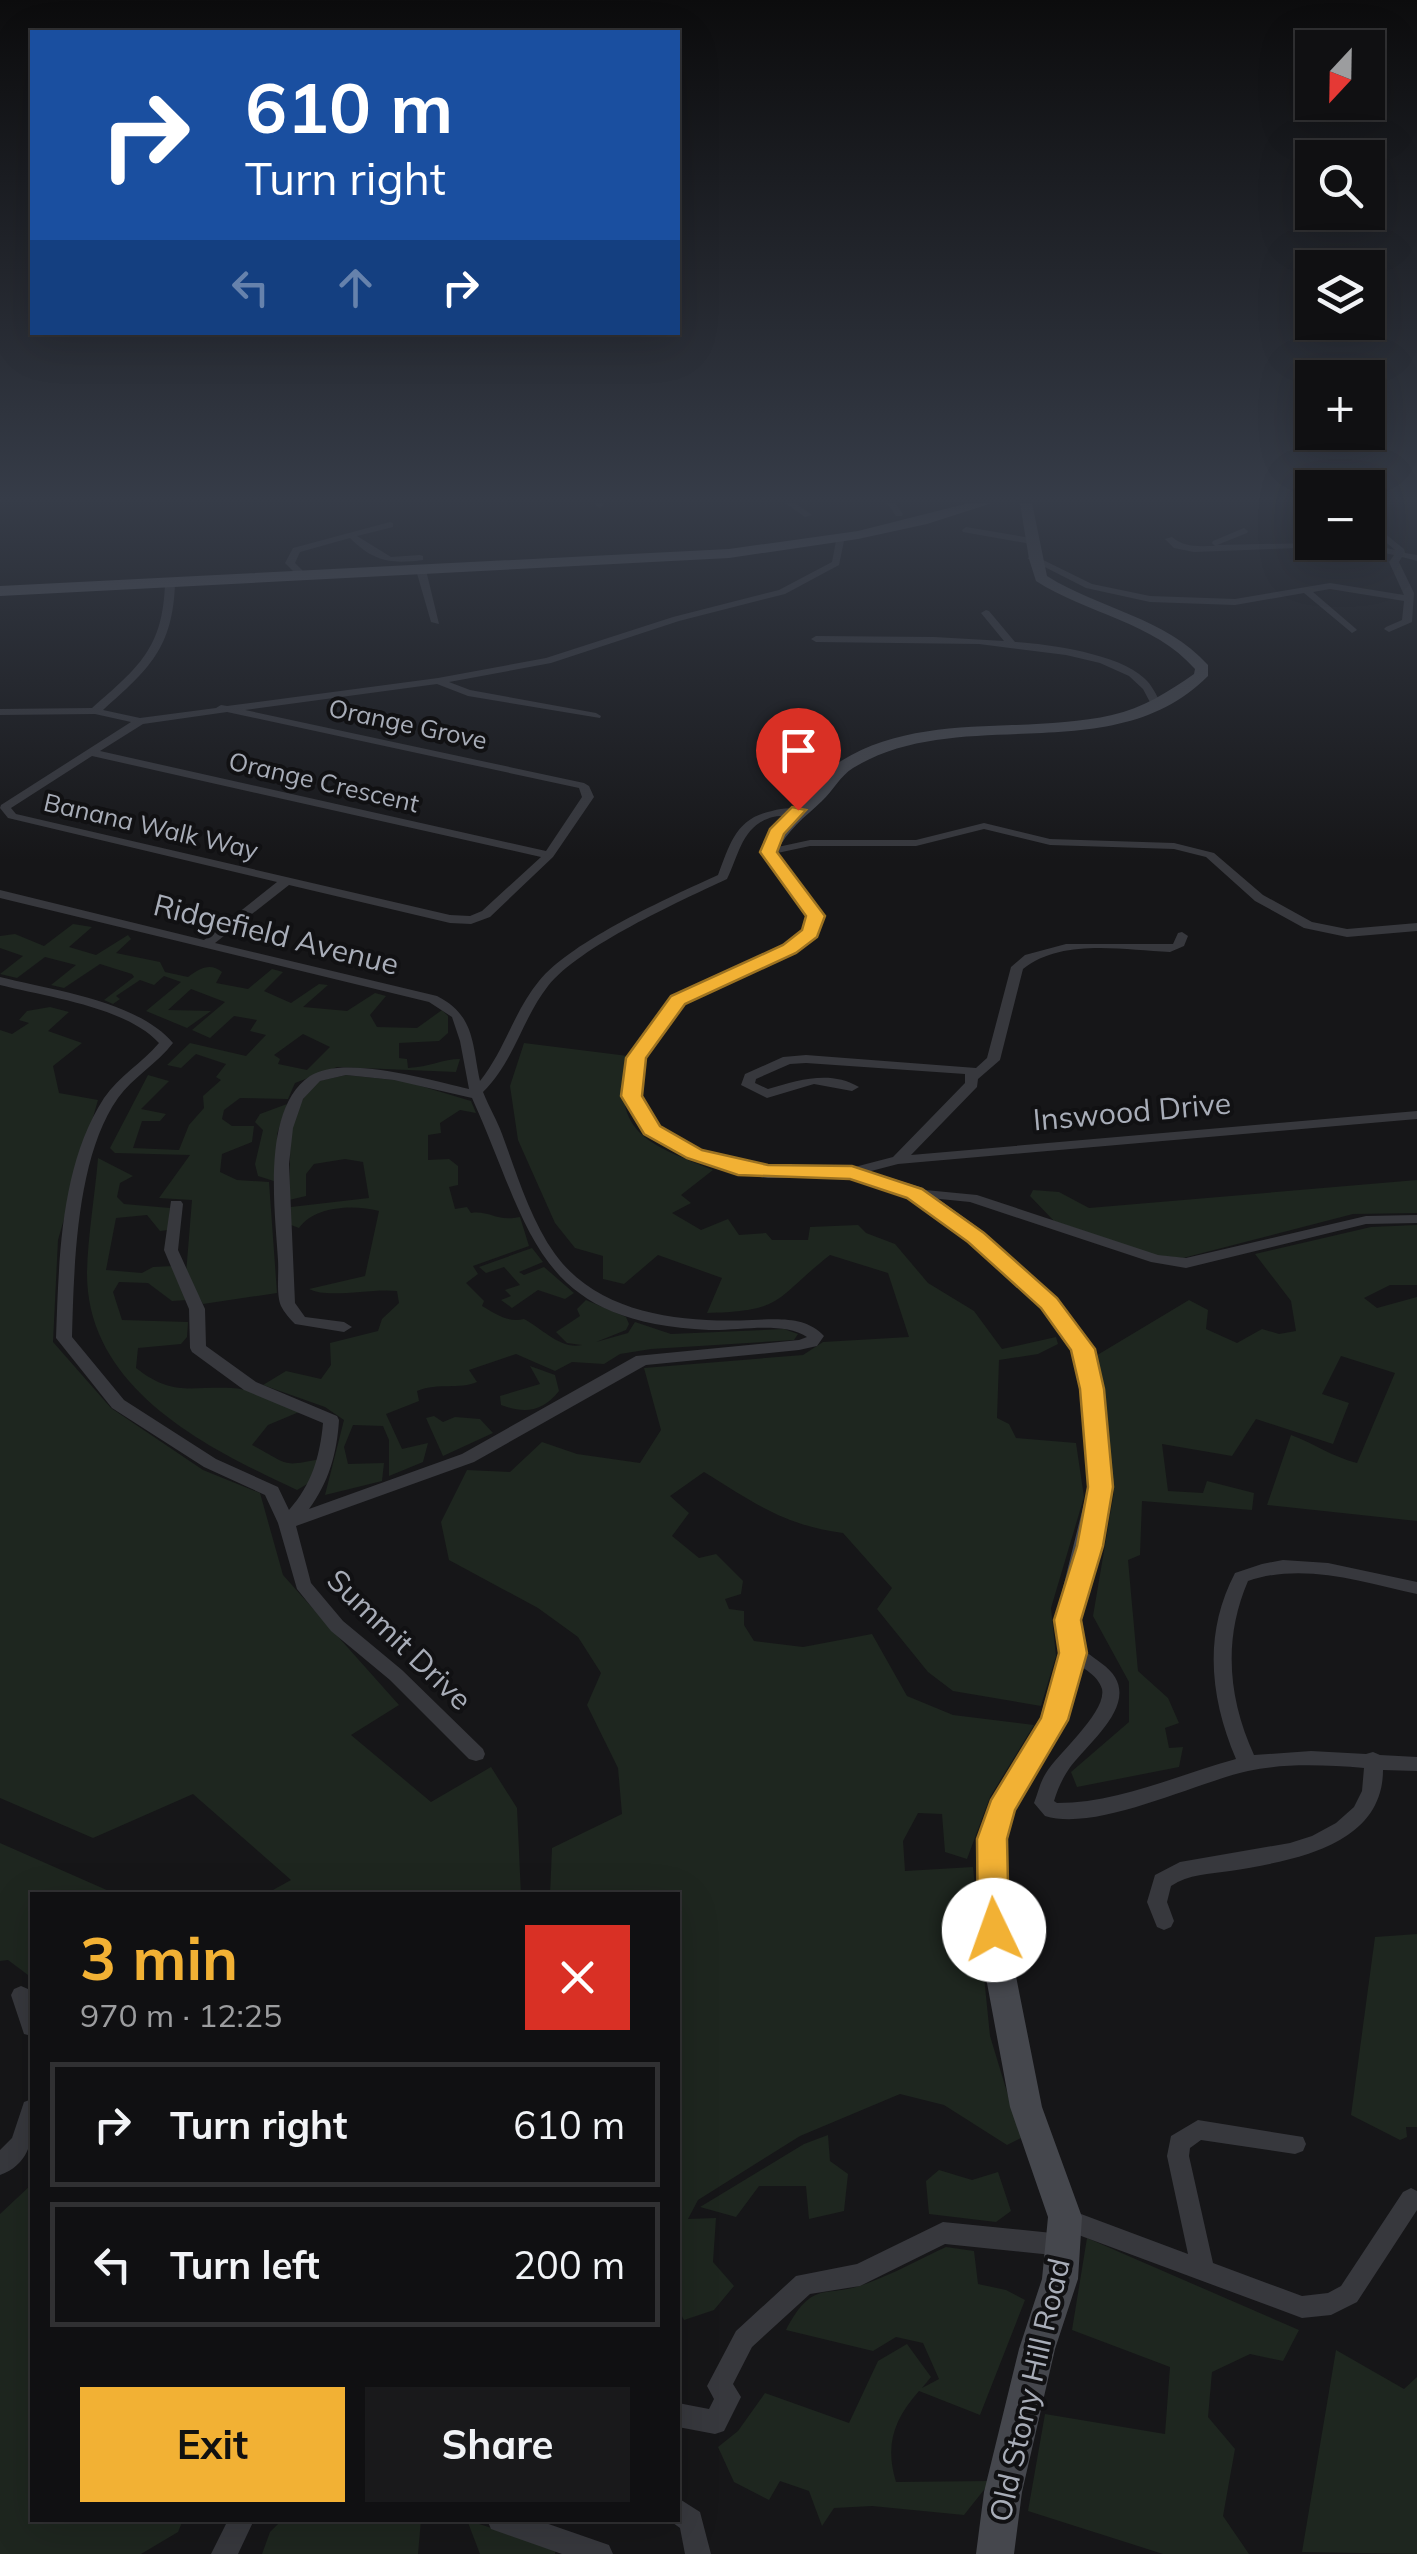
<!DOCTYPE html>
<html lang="en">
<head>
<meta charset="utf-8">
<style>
	body { margin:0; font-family:Mulish,sans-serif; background:#19191b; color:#f1f3f6; height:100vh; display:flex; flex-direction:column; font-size:38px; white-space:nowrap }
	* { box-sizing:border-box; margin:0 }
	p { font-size:32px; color:#9c9d9f }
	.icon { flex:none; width:55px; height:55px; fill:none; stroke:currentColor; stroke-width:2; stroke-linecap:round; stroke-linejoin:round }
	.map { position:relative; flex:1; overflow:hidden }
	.sheet { position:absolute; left:30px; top:1892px; width:650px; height:630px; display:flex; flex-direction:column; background:#101012; border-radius:0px; box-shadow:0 10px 40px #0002,0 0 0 2px #303032 }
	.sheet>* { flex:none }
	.guide { position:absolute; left:30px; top:30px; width:650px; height:305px; border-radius:0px; box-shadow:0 10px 40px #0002,0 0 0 2px #303032; background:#1a4fa0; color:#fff; overflow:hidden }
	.needle { width:65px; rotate:202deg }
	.buttons { position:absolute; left:1295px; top:30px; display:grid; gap:20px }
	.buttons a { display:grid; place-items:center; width:90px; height:90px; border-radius:0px; background:#101012; box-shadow:0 10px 40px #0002,0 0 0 2px #303032; font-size:50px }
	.pin { position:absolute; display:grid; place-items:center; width:85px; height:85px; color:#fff; margin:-102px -42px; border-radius:50% 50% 50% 0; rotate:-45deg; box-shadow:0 0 10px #0007 }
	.pin .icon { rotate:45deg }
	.me { position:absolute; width:110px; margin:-55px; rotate:357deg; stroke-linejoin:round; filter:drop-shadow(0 0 8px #0008) }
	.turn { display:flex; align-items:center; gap:35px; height:210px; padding:0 50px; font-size:45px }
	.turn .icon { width:130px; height:130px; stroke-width:2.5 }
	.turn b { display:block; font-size:70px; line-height:85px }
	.lanes { display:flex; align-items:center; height:95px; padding:0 50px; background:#0003; justify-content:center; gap:50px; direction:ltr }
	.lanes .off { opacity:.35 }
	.round { display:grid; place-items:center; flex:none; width:105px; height:105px; border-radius:0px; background:#19191b }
	.head { display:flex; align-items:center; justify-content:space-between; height:170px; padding:0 50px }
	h1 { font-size:60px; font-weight:700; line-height:75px; color:#f2b134 }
	.action { display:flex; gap:20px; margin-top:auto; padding:20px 50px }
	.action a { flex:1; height:115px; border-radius:0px; background:#f2b134; color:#111; font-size:40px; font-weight:700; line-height:115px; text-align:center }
	.action a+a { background:#19191b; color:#f1f3f6 }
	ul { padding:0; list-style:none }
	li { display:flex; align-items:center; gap:30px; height:125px; margin:0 20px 15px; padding:0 30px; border:5px solid #303032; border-radius:0px }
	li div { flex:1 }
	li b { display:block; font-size:38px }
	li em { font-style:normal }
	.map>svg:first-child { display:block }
</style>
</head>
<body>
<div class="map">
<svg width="1417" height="2554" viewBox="0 0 1417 2554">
	<rect width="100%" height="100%" fill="#161618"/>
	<!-- green -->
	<path fill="#1e261f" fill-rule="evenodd" d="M73,924L92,927L69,947L96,955L128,935L131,939L116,953L160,962L165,972L188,977C199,969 210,962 222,972L216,983L248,989L272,969L283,972L264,991L291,1003L319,984L328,985L303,1007L347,1011L375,993L386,996L370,1015L377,1027L417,1028L442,1010L448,1016V1033L439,1041L399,1043V1058L407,1059L408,1068C429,1067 443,1059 460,1059L456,1072L337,1067L295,1083L288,1099L240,1098L224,1110L222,1119L232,1126H254L252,1142L222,1154L220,1172L237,1180L269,1182L277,1293L203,1304L186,1274L192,1200L159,1198L190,1155L115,1153L110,1148L148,1075L169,1081L141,1109L166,1114L160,1121H142L133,1148L179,1150L189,1125L204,1108L203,1096L221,1080L216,1077L226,1064L196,1054L181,1068L167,1065L190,1043L246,1056L266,1035L250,1031L257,1020L234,1016L210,1038L192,1030L225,1002L191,989L168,1010L211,1011L187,1028L146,1011L181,982L164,976L154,985L140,980L116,996L120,999L113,1004L104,1000L134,977L132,974L100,964L64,988L51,985L76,965L45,957L17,978L0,974L23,956L0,948V936L15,934L44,946ZM303,1034L330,1047L307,1070L278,1064L280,1059L274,1055Z
		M50,1007L69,1012L48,1031L82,1043L53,1066L59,1093L98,1100L58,1240L53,1342L111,1408L203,1470L260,1493L283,1575L399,1705L351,1735L431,1802L491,1767L517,1808L521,1895H264L291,1880L193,1794L93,1838L0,1798V1030L12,1034L29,1023L19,1020L27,1011Z
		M524,1043L628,1056C610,1134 649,1144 713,1170L681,1195L691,1203L672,1213L701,1230L728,1219L739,1235L766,1233L772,1240H808L810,1227L858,1225L866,1233L895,1244L928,1283L974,1311L1002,1349L1056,1337L1058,1344L1038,1354L999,1360L997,1418L1009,1424L1016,1438L1076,1443L1084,1497L1051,1608L1056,1656L1041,1706L953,1691L928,1672L877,1609L892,1588L843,1533C783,1525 753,1502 704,1472L670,1496L689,1513L672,1536L699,1558L716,1554L743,1581L741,1594L725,1599L729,1609L744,1611V1625L754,1641L803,1647L872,1634L907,1696L953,1715L1034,1725L990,1797L967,1859L945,1852L942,1814L918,1813L903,1841L905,1871L973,1867L990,2036L1021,2138L1007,2145L944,2105L900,2094L800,2136L698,2200L688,2219L716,2218L713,2262L734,2286L714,2310L684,2320L678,2309V1895H550L552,1848L622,1814L618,1768L587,1705L601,1673L578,1637L538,1608L449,1560L441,1522L467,1470L510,1472L542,1442L577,1454L640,1463L661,1430L644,1368L803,1355L823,1342L909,1337L888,1273L830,1255C773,1300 785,1311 707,1313L722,1278L658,1255L624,1284L603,1279V1256L575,1248L555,1223L518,1140L510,1086Z
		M346,1075L404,1081L471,1101L476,1113L460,1110L440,1123L441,1133L428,1135V1160L449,1159L458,1166V1185L449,1187L455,1209L467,1207L471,1213C490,1210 495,1222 520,1217L529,1246L473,1266L478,1274L466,1283L484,1301L482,1306C496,1314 508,1323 524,1319C543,1329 561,1350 582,1345L567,1343L556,1332L580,1316L577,1309L586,1300L626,1317L629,1324L626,1330L596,1342L628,1333L635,1322L671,1334L784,1329L798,1334L794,1340L651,1349L620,1354L604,1364L572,1362L555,1371L516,1354L469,1370L477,1382C459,1390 439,1382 417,1391L419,1401L386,1414L402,1449L428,1443L423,1462L389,1476V1440L383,1426L353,1425L344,1447L348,1464L384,1463L382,1481L325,1495L344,1420L325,1407L263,1385L286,1371L321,1379L331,1365L330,1343L378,1331L382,1319L399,1303L397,1291C371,1288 328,1299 309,1289L365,1276L379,1211C354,1204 314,1206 299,1228L291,1225V1207L369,1198L363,1162L345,1159L314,1164L306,1174V1196L289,1200L291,1118L314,1082Z
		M287,1104L277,1134V1182L258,1176L255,1164L263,1130L255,1122L260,1114Z
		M98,1158L133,1176L120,1183L117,1197L124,1204L170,1208L168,1230L160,1231L147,1215L116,1218L106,1270L142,1273L153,1267L173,1266L187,1300L172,1301L148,1283L119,1282L113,1292L122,1320L188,1322L187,1337L181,1344L138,1348L136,1368C173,1397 190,1386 232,1388C254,1389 279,1403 299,1412L268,1425L252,1445C290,1465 280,1467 321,1459L314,1480L297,1490C207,1448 86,1389 87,1272C88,1234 95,1195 98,1158Z
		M1417,1180V1213L1353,1214L1183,1258L1155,1255L1054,1221L1030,1196L1033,1190L1059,1192L1089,1208Z
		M1417,1225V1285H1390L1364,1298L1377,1308L1417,1297V1521L1267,1505L1291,1435C1315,1444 1333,1457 1357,1463L1395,1373L1341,1356L1322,1394L1349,1403L1333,1444L1256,1419L1232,1456L1162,1444L1168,1491L1203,1493L1207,1481L1254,1493L1252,1510L1142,1501L1140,1555L1128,1560L1138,1671L1168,1698L1179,1723L1165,1728L1169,1748L1183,1747L1179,1767L1077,1787L1071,1772L1129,1722V1682L1093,1616L1114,1492L1094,1357L1189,1300L1208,1310L1206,1329L1237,1343L1262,1329L1279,1334L1296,1331L1291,1301L1255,1254L1371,1227Z
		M532,1248L543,1262L519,1272L524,1275L544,1267L574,1293L565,1299L538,1290L512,1308L501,1300L511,1296L505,1290L520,1285L504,1267L486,1273L479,1267Z
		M530,1366L555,1375L559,1391C542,1412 525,1414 501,1405L500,1396L540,1384Z
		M434,1416L443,1422L455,1417L480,1419L493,1433L443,1456L426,1418Z
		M0,1843L118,1895H32V1978L8,1960L0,1961Z
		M1417,1934V2127H1406L1407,2137L1400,2140L1351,2115L1375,1937Z
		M828,2135L830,2161L848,2174L844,2211L809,2219L806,2186H759L736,2217L700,2207L804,2144Z
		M939,2170L972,2180L998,2172L1011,2211L996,2222L929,2214L926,2181Z
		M32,2184V2520H183L178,2532L141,2554H0V2214Z
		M1087,2238L1299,2330L1283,2361L1250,2354L1212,2372L1208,2417L1235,2449L1223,2516L1249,2554H1163L1028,2511L1045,2414L1165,2434L1170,2367L1072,2330Z
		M946,2247L974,2251L978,2284L1006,2290L1025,2300L980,2415L919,2391C893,2420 885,2446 896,2482L991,2481L964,2515L872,2506L834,2508L822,2526L809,2491L780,2481L769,2500L734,2482L718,2447L738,2431L765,2393L849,2423L878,2361L907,2344L931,2377L922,2388L939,2379L923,2343L896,2337L873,2351L786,2330C814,2277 825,2300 868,2283C895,2273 920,2259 946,2247Z
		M1336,2350L1404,2389L1417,2377V2554L1302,2552Z
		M282,2520H421L418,2554H262L270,2532Z
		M467,2520L556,2549L555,2554H480Z"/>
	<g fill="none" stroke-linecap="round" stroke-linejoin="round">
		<!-- street -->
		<path fill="#37383d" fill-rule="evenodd" d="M593,503H603L604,505L600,508Z
			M785,503H795L812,515L805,517Z
			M887,503H895L903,514L902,516H896Z
			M1370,503H1397L1368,508V504Z
			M1368,520L1404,549L1405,553L1417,555V561L1402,557L1399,562L1414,593L1412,622L1389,632L1384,629L1386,627L1402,620L1404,601L1330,589L1313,592L1355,628L1357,630L1352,633L1304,593L1235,605L1150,602L1086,588L1027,558L1035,556L1092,584L1150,596L1235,599L1330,583L1404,595L1389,562L1394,555L1350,546L1194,552L1174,548L1165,539L1172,537C1185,548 1199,546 1215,546L1212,543L1213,541L1244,528L1248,531L1247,533L1217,545L1360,542L1395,550L1368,527Z
			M390,522L393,523V527L357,536L391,557L420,555L423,556V560C391,564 374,562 350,538L300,552L295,563L306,574V578H300L285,563L293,548Z
			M966,527L1031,538L1035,541L1031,544L963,532L962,530Z
			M840,538L844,541L839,565L785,594L679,621L551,663L449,682L470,690L596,713L601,716L600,718L468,696L437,684L245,710L584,783L589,786L594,797L553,857L490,917L471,924L450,923L289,885L215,943L437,996C475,1015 472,1044 480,1081C505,1050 514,1011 539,981C573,940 668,898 718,875C730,844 736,818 772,811C783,808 794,807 804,811C794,816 783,815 773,817C742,825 739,855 727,879C678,902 580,946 548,986C522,1019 514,1062 483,1092C489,1107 497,1120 502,1134C517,1174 530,1219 555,1254C599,1315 683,1323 752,1320C777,1319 806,1316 824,1336L817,1346L799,1350L646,1365L474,1462L296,1526L311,1583L343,1621L402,1670L483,1749L485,1754L483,1759L476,1761L469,1759L390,1680L331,1631L297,1589L278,1523L265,1495L204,1467L112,1408L56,1338C59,1260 60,1166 104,1098C119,1076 142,1063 159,1043C126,1007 47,997 0,985V977C51,990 138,1001 173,1043C157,1064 133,1077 118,1098C76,1157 74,1267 72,1337L124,1400L216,1459L278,1487L289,1510C312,1484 320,1456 323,1423L244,1390L192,1352L190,1348L189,1309L164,1250L171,1201H181L183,1204L178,1250L205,1309L206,1346L256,1382L337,1416L339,1420C337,1453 329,1482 309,1509L462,1454L636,1356L799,1340L807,1337C783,1321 738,1331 709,1330C534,1322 532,1231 472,1098L394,1080L346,1075L320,1081L303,1099L293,1128L289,1164L295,1303L305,1317L344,1322L352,1327L344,1332L295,1324C290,1319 284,1312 281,1306C276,1294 279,1273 278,1260C275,1210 261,1109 310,1076C343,1054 431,1080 469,1089L460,1041L452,1017L429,1002L0,898V890L204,940L277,882L8,818L0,808L1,805L131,722L95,714L0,715V709L92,708C139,667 163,648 165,583L170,580L175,583C173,648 149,669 103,710L140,718L216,708L221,705L227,706L438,678L546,658L673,617L779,590L832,562L836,541ZM227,712L579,788L582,797L546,851L100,751L143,724ZM92,756L541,857L482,911L470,916L450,915L16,814L11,808Z
			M421,567L426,570L439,624L431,622L416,570Z
			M986,610L989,611L1015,642C1048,644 1119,654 1144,678C1152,685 1156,694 1161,704L1152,706L1143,689L1129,676L1100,663L1066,655L979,644L816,642L811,639L816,636L934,637L1004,641L981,613Z
			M984,823L1050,839L1174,843L1214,853L1263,895L1312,922L1347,929L1417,923V931L1347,937L1304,928L1255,901L1206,857L1174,849L1050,845L984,829L916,846H810L768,855L762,852L764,850L810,840H916Z
			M1182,932L1188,936L1184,946L1170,952C1123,950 1062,938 1023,969L1000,1060L978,1079L977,1087L911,1155L1417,1111V1119L898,1164L852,1176L845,1172L847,1169L893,1157L965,1083V1074L806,1063L790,1064L756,1079L755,1083L768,1089C799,1080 830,1070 859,1087L852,1091L814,1084L767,1098L741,1085L745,1074L783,1057L806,1055L976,1068L987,1058L1011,967L1025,955L1066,944H1173L1178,933Z
			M915,1189L977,1195L1158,1255L1186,1258L1366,1216L1417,1215V1223L1366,1224L1186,1268L1151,1262L970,1202L910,1196L908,1193Z
			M1283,1560L1328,1563L1417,1582V1594C1362,1582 1304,1562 1248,1581C1223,1639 1228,1698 1254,1755L1311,1751L1366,1754L1373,1752L1380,1755L1417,1757V1771L1383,1770C1383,1847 1290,1861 1230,1871C1209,1874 1189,1874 1171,1886L1167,1902L1174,1921L1171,1927L1164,1930L1157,1927L1147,1902L1155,1875L1180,1862L1290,1843L1312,1836L1336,1823L1354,1807L1362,1791L1364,1768C1325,1765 1286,1763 1248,1771C1194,1783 1097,1832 1045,1816L1034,1803C1038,1793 1040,1782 1046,1773C1058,1753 1107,1712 1102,1689C1098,1674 1078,1665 1067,1658L1064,1653L1067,1648C1080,1645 1090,1655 1101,1663C1148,1696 1093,1738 1071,1766C1063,1777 1058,1788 1054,1801L1057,1803C1119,1803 1177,1775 1236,1759C1210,1698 1203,1634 1235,1573L1262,1564Z
			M21,1986L28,1989L32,1998V2036L24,2034L11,1995L14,1989Z
			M32,2099C34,2130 35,2162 0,2175V2150L12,2138L24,2102Z
			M1198,2120L1303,2137L1306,2144L1303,2151L1295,2154L1201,2140L1190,2148L1189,2156L1213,2263L1302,2296L1328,2293L1341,2286L1403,2192L1411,2188L1417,2191V2210L1357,2302L1331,2315L1302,2318L1057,2227L1054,2219L1057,2211L1065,2208L1188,2254L1167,2156L1171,2136Z
			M943,2222L1062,2234L1070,2237L1074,2245L1070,2253L1062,2256L945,2244L860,2286L810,2294L752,2347L733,2384L741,2397L724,2431L715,2434L678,2427V2403L709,2409L714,2399L707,2386L736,2331L796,2276L857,2264Z
			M678,2498L700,2512L711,2554H685L680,2528L669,2520H678Z
			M228,2520H254L238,2554H211Z
			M487,2520H537L609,2545L613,2554H562L491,2529Z"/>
		<!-- secondary -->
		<path fill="#45474d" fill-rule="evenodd" d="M1020,503H1032L1047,576C1099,609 1165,617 1208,665V676C1113,772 961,702 853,768C840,776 833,791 822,801C805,817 787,830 777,852L825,916L817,937L796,953L685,1004L646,1058L641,1096L660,1126L702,1150L741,1162L768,1166H852L923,1188L984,1232L1057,1298L1095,1349L1104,1389L1114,1487L1081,1620L1087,1653L1068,1720L1015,1810L1007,1839L1006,1904L1012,1956L1042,2107L1082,2217L1078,2279L1055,2349L1022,2492L1014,2554H976L984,2492L1019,2349L1042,2279L1048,2217L1010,2107L982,1956L976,1904L977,1839L991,1800L1040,1718L1059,1653L1055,1620L1088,1487L1080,1389L1071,1350L1041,1308L968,1242L907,1198L850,1178H768L738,1174L688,1158L645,1134L621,1096L626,1058L671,996L782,945L803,931L807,916L759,852C771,827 790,813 810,795C821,784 828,769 841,761C922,711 1024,735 1112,715C1143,708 1168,692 1194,674L1195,669C1154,622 1087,614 1036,581L1029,559Z"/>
		<!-- primary -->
		<path fill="#53555c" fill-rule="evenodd" d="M969,503H992L927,524L858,539L729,558L0,596V586L729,549L858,531Z"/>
	</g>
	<!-- sky -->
	<linearGradient id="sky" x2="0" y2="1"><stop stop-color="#0c0c0d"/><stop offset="0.58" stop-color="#363c48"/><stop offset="1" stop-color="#363c48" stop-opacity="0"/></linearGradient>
	<rect width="1417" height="861" fill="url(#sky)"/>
	<!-- route -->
	<path fill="#f2b134" stroke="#9d7322" stroke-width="2.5" d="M792,807L806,810L784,834L777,852L825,916L817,937L796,953L685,1004L646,1058L642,1096L660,1126L702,1150L768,1165L852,1166L922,1189L984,1233L1057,1298L1095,1349L1104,1389L1113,1487L1103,1546L1081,1620L1087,1653L1068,1720L1015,1810L1007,1839L1009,1930L1005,1939L994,1943L983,1939L978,1930L977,1839L991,1800L1041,1718L1059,1653L1054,1620L1077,1546L1088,1487L1080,1389L1071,1350L1041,1308L968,1242L907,1198L850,1179L738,1175L687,1158L644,1134L621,1096L626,1058L671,996L783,945L802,930L806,916L760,852L770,829Z"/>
	<g text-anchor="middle" stroke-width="8" stroke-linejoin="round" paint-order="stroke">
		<!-- far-street labels -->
		<g font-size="25" fill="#a8adb8" stroke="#111113">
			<text transform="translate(408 724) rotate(12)" y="9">Orange Grove</text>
			<text transform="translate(324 782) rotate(13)" y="9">Orange Crescent</text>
			<text transform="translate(151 826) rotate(13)" y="9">Banana Walk Way</text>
		</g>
		<!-- street labels -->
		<g font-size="30" fill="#a8adb8" stroke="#111113">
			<text transform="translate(276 935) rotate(14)" y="10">Ridgefield Avenue</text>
			<text transform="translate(1132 1112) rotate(-5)" y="10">Inswood Drive</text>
			<text transform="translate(399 1640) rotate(44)" y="10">Summit Drive</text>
			<text transform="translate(1030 2390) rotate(-77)" y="10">Old Stony Hill Road</text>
		</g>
	</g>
</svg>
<div class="buttons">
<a><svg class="needle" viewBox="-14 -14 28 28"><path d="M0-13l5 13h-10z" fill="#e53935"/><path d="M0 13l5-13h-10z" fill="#9c9d9f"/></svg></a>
<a><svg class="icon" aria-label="search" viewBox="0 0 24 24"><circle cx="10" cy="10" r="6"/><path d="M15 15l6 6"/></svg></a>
<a><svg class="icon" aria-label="layers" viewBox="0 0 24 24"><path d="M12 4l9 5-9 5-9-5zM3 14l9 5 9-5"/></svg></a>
<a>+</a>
<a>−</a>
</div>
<div class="pin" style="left:798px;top:810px;background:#d93025"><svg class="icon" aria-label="arrive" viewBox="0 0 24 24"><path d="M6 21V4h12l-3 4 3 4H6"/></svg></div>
<svg class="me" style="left:994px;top:1930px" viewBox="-20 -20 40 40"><circle r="19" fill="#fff"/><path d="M0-13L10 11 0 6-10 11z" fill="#f2b134"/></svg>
<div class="guide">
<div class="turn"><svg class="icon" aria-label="right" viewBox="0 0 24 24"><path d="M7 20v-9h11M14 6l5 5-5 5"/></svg><div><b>610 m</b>Turn right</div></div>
<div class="lanes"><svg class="icon off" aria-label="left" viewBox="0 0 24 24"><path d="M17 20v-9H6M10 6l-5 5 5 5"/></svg><svg class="icon off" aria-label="ahead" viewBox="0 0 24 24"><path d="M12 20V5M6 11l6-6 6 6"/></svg><svg class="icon" aria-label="right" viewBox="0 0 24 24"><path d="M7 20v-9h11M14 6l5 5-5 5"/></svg></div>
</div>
<section class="sheet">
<div class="head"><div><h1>3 min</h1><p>970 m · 12:25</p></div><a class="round" style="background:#d93025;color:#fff"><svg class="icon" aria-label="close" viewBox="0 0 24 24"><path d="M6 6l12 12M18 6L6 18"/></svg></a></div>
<ul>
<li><svg class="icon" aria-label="right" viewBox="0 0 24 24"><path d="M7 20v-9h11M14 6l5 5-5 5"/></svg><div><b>Turn right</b></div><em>610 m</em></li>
<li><svg class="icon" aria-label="left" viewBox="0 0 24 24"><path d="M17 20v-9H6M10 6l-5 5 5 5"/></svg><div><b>Turn left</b></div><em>200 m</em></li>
</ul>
<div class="action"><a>Exit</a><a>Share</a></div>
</section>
</div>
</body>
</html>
